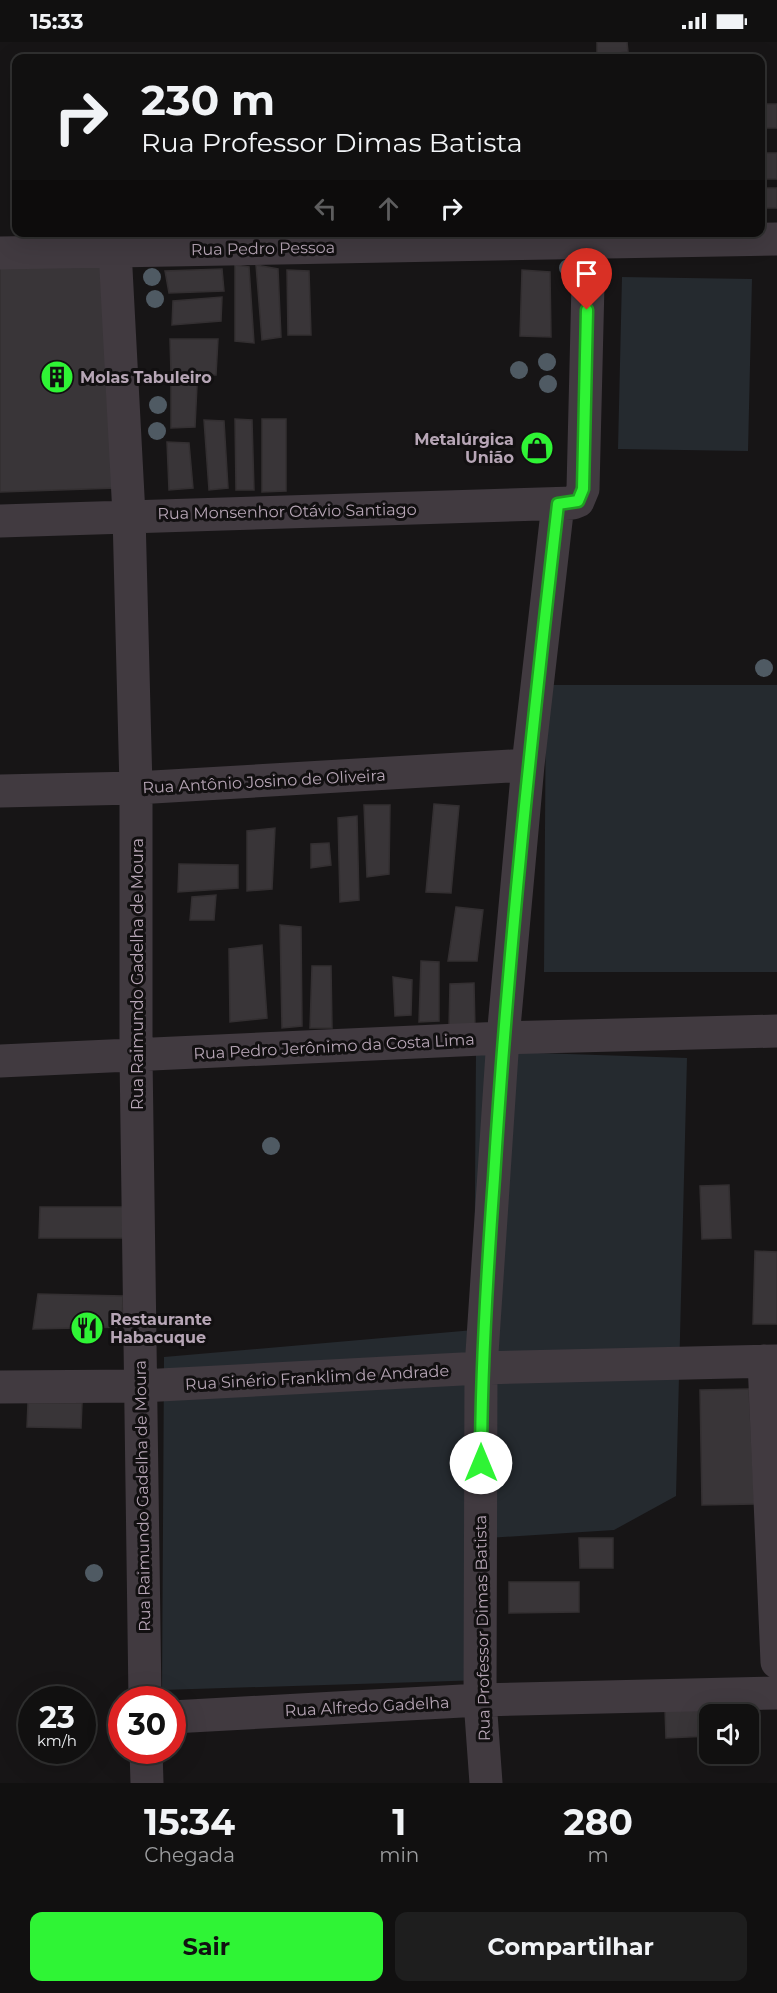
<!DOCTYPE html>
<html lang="pt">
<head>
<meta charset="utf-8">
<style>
	body { margin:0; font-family:Montserrat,sans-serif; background:#1e1e1e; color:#f1f3f6; height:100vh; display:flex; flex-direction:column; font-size:22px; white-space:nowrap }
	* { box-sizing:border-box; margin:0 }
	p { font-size:20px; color:#9c9d9f }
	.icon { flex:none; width:33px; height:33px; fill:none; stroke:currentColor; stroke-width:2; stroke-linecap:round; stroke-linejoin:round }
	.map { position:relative; height:1741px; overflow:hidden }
	.panel { display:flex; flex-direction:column; background:#111010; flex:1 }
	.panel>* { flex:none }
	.banner { position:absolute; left:12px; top:12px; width:753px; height:183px; border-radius:12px; box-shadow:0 6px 24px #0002,0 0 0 2px #303030; background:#111010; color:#f1f3f6; overflow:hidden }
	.fabs { position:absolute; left:699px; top:1662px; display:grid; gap:12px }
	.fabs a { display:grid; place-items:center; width:60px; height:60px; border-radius:12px; background:#111010; box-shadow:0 6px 24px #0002,0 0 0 2px #303030; font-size:30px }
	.speed { position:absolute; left:18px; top:1644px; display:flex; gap:12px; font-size:30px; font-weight:700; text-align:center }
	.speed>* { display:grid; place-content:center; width:78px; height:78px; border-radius:50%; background:#111010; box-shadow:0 6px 24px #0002,0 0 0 2px #303030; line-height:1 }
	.speed small { font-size:15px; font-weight:400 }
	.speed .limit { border:9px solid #d22; background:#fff; color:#111 }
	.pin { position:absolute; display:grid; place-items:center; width:51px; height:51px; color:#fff; margin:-62px -26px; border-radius:50% 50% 50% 0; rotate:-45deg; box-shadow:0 0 6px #0007 }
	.pin .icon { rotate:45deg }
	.me { position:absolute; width:66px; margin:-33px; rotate:0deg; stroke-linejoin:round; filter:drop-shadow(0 0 4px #0008) }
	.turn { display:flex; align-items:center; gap:21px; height:126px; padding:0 30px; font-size:27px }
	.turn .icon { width:78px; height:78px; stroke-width:2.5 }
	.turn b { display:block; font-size:42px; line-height:51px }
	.lanes { display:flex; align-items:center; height:57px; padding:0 30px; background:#0003; justify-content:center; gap:30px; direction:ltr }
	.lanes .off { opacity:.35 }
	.eta { display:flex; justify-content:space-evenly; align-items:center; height:102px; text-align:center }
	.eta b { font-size:36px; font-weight:700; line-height:42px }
	.cta { display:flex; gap:12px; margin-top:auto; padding:12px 30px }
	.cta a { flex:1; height:69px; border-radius:12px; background:#2ff435; color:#111; font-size:24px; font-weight:700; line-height:69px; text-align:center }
	.cta a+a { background:#1e1e1e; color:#f1f3f6 }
	.status { display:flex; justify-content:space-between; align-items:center; height:42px; padding:0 30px; background:#111010; direction:ltr }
	.status svg { height:16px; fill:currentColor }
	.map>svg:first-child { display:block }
</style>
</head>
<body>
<div class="status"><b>15:33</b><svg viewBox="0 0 49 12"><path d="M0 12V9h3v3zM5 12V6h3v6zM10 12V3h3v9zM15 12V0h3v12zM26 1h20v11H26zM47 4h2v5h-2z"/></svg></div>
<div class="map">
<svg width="777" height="1741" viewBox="0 0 777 1741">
	<rect width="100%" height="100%" fill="#171516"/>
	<!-- green -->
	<path fill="#252a2f" d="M622,235L752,237L748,409L618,407Z
		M546,643H777V930H544Z
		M476,1009L687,1016L676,1454L614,1488L488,1496L484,1638L162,1648L164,1315L474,1288Z"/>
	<!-- building -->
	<path fill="#393538" stroke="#332f31" stroke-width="1.5" d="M597,0H627L628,10L597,13Z
		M760,62H777V86H760Z
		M760,111H777V137H760Z
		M760,146H777V166H760Z
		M111,221L117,446L0,450V223Z
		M235,223L249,225L254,301L235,299Z
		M256,223L278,227L281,295L262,298Z
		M222,227L224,249L169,251L165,229Z
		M287,228L309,229L311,293H288Z
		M522,228L550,230L551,295L520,294Z
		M222,255L221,279L172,283L173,259Z
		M170,297H218L216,333L171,331Z
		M171,342L197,343L195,385L171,386Z
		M235,377L252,378L254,448H236Z
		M262,377H286V449L262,450Z
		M204,378L224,379L228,446L209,448Z
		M167,400L189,401L193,446L169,448Z
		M434,762L459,764L451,851L426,850Z
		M364,763H390L389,832L367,835Z
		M357,774L359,858L340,860L338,776Z
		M275,786L272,847L247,849V789Z
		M329,801L331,823L311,826V802Z
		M179,822L238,823V846L178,850Z
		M216,853L214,878H190L192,855Z
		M456,865L483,868L477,919H448Z
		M280,883L301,885L302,984L282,986Z
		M262,903L267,976L230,980L229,907Z
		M421,919L439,920V979L419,980Z
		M312,924H331L332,986H310Z
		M393,935L412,938L411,973L395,974Z
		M474,941L475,987L449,986L450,942Z
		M729,1143L731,1196L702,1197L700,1144Z
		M40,1165H124V1196H39Z
		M755,1209L777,1210V1282H753Z
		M38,1252L123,1254L122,1285L33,1287Z
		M749,1347L755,1462L702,1463L700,1348Z
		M28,1361H82L81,1386L27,1385Z
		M579,1496H613V1526H580Z
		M509,1540H579V1570L509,1571Z
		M757,1663V1692L748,1693V1672H710V1694L666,1696L665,1667Z"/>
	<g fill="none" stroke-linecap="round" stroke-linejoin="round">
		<!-- minor -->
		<path stroke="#413a40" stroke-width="33" d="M115,208L129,473L136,746V1014L145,1658
			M0,211L777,197
			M0,479L573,461L578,459L583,447L589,201
			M0,749L136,746L528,723
			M0,1019L503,996L777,989
			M764,1319L777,1620
			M0,1345L141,1344L481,1326L777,1319
			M172,1675L480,1658L777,1651
			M146,1708L147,1741
			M486,1741L480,1658L481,1326L503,996L528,723L558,462"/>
	</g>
	<!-- trees -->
	<g fill="#4f5a63">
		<circle cx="568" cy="226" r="9"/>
		<circle cx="152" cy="235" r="9"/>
		<circle cx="155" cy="257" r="9"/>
		<circle cx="547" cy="320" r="9"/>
		<circle cx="519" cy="328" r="9"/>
		<circle cx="548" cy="342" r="9"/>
		<circle cx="158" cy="363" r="9"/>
		<circle cx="157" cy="389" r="9"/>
		<circle cx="764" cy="626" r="9"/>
		<circle cx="271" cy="1104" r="9"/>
		<circle cx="94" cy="1531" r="9"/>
	</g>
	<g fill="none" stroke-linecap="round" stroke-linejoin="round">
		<!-- route casing -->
		<g stroke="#1f9f22" stroke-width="15">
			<path id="route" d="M481,1421C481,1326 487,1231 494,1136C508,911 532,687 558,462L578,459L583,447L587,268"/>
		</g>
		<!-- route -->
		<use href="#route" stroke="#2ff435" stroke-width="10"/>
	</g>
	<!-- icons -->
	<defs>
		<g id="building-disc" transform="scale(1.725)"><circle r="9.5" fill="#2ff435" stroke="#121011"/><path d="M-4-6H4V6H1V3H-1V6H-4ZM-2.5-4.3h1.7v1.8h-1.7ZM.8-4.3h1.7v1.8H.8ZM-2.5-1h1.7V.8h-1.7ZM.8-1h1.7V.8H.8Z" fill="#111"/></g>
		<g id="shop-disc" transform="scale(1.725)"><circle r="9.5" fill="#2ff435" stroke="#121011"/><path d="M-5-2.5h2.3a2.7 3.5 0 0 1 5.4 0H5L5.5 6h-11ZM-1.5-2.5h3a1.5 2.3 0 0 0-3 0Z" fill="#111"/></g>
		<g id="restaurant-disc" transform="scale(1.725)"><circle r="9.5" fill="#2ff435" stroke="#121011"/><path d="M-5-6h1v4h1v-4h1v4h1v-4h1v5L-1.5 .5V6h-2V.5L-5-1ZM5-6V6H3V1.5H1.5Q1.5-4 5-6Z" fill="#111"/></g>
	</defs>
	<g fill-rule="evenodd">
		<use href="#building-disc" x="57" y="335"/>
		<use href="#shop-disc" x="537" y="406"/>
		<use href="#restaurant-disc" x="87" y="1286"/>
	</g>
	<g text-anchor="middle" stroke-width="6" stroke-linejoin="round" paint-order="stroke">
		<!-- street labels -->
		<g font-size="16" fill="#b7a6b6" stroke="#121011">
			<text transform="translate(263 206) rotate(-1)" y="6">Rua Pedro Pessoa</text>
			<text transform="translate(287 469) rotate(-1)" y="6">Rua Monsenhor Otávio Santiago</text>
			<text transform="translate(264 739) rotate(-3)" y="6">Rua Antônio Josino de Oliveira</text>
			<text transform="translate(137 932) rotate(-90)" y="6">Rua Raimundo Gadelha de Moura</text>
			<text transform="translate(334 1004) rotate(-3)" y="6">Rua Pedro Jerônimo da Costa Lima</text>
			<text transform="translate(317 1335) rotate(-3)" y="6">Rua Sinério Franklim de Andrade</text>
			<text transform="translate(142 1454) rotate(-91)" y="6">Rua Raimundo Gadelha de Moura</text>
			<text transform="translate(482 1586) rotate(-91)" y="6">Rua Professor Dimas Batista</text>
			<text transform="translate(367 1664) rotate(-3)" y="6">Rua Alfredo Gadelha</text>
		</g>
		<!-- poi labels -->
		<g font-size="16" font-weight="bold" fill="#b7a6b6" stroke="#121011" text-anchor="start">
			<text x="80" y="341">Molas Tabuleiro</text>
			<text x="514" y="403" text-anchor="end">Metalúrgica<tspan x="514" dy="18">União</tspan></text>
			<text x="110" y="1283">Restaurante<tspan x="110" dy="18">Habacuque</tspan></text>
		</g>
	</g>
</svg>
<div class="fabs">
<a><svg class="icon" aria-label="sound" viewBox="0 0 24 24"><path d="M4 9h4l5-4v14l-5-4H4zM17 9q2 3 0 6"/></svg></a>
</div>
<div class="speed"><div>23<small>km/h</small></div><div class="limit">30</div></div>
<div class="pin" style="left:587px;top:268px;background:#d93025"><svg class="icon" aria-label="arrive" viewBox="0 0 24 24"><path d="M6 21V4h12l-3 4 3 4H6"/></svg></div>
<svg class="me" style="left:481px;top:1421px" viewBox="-20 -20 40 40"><circle r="19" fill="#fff"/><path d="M0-13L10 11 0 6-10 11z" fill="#2ff435"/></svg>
<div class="banner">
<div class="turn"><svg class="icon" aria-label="right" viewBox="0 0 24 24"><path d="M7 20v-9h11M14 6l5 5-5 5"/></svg><div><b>230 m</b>Rua Professor Dimas Batista</div></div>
<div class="lanes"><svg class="icon off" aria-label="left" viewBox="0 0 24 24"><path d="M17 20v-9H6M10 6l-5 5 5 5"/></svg><svg class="icon off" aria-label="ahead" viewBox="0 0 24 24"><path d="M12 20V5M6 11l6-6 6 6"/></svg><svg class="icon" aria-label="right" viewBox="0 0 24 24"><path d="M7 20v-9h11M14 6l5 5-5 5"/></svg></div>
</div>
</div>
<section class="panel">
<div class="eta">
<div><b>15:34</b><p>Chegada</p></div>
<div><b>1</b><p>min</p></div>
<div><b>280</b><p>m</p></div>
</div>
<div class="cta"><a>Sair</a><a>Compartilhar</a></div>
</section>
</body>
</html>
